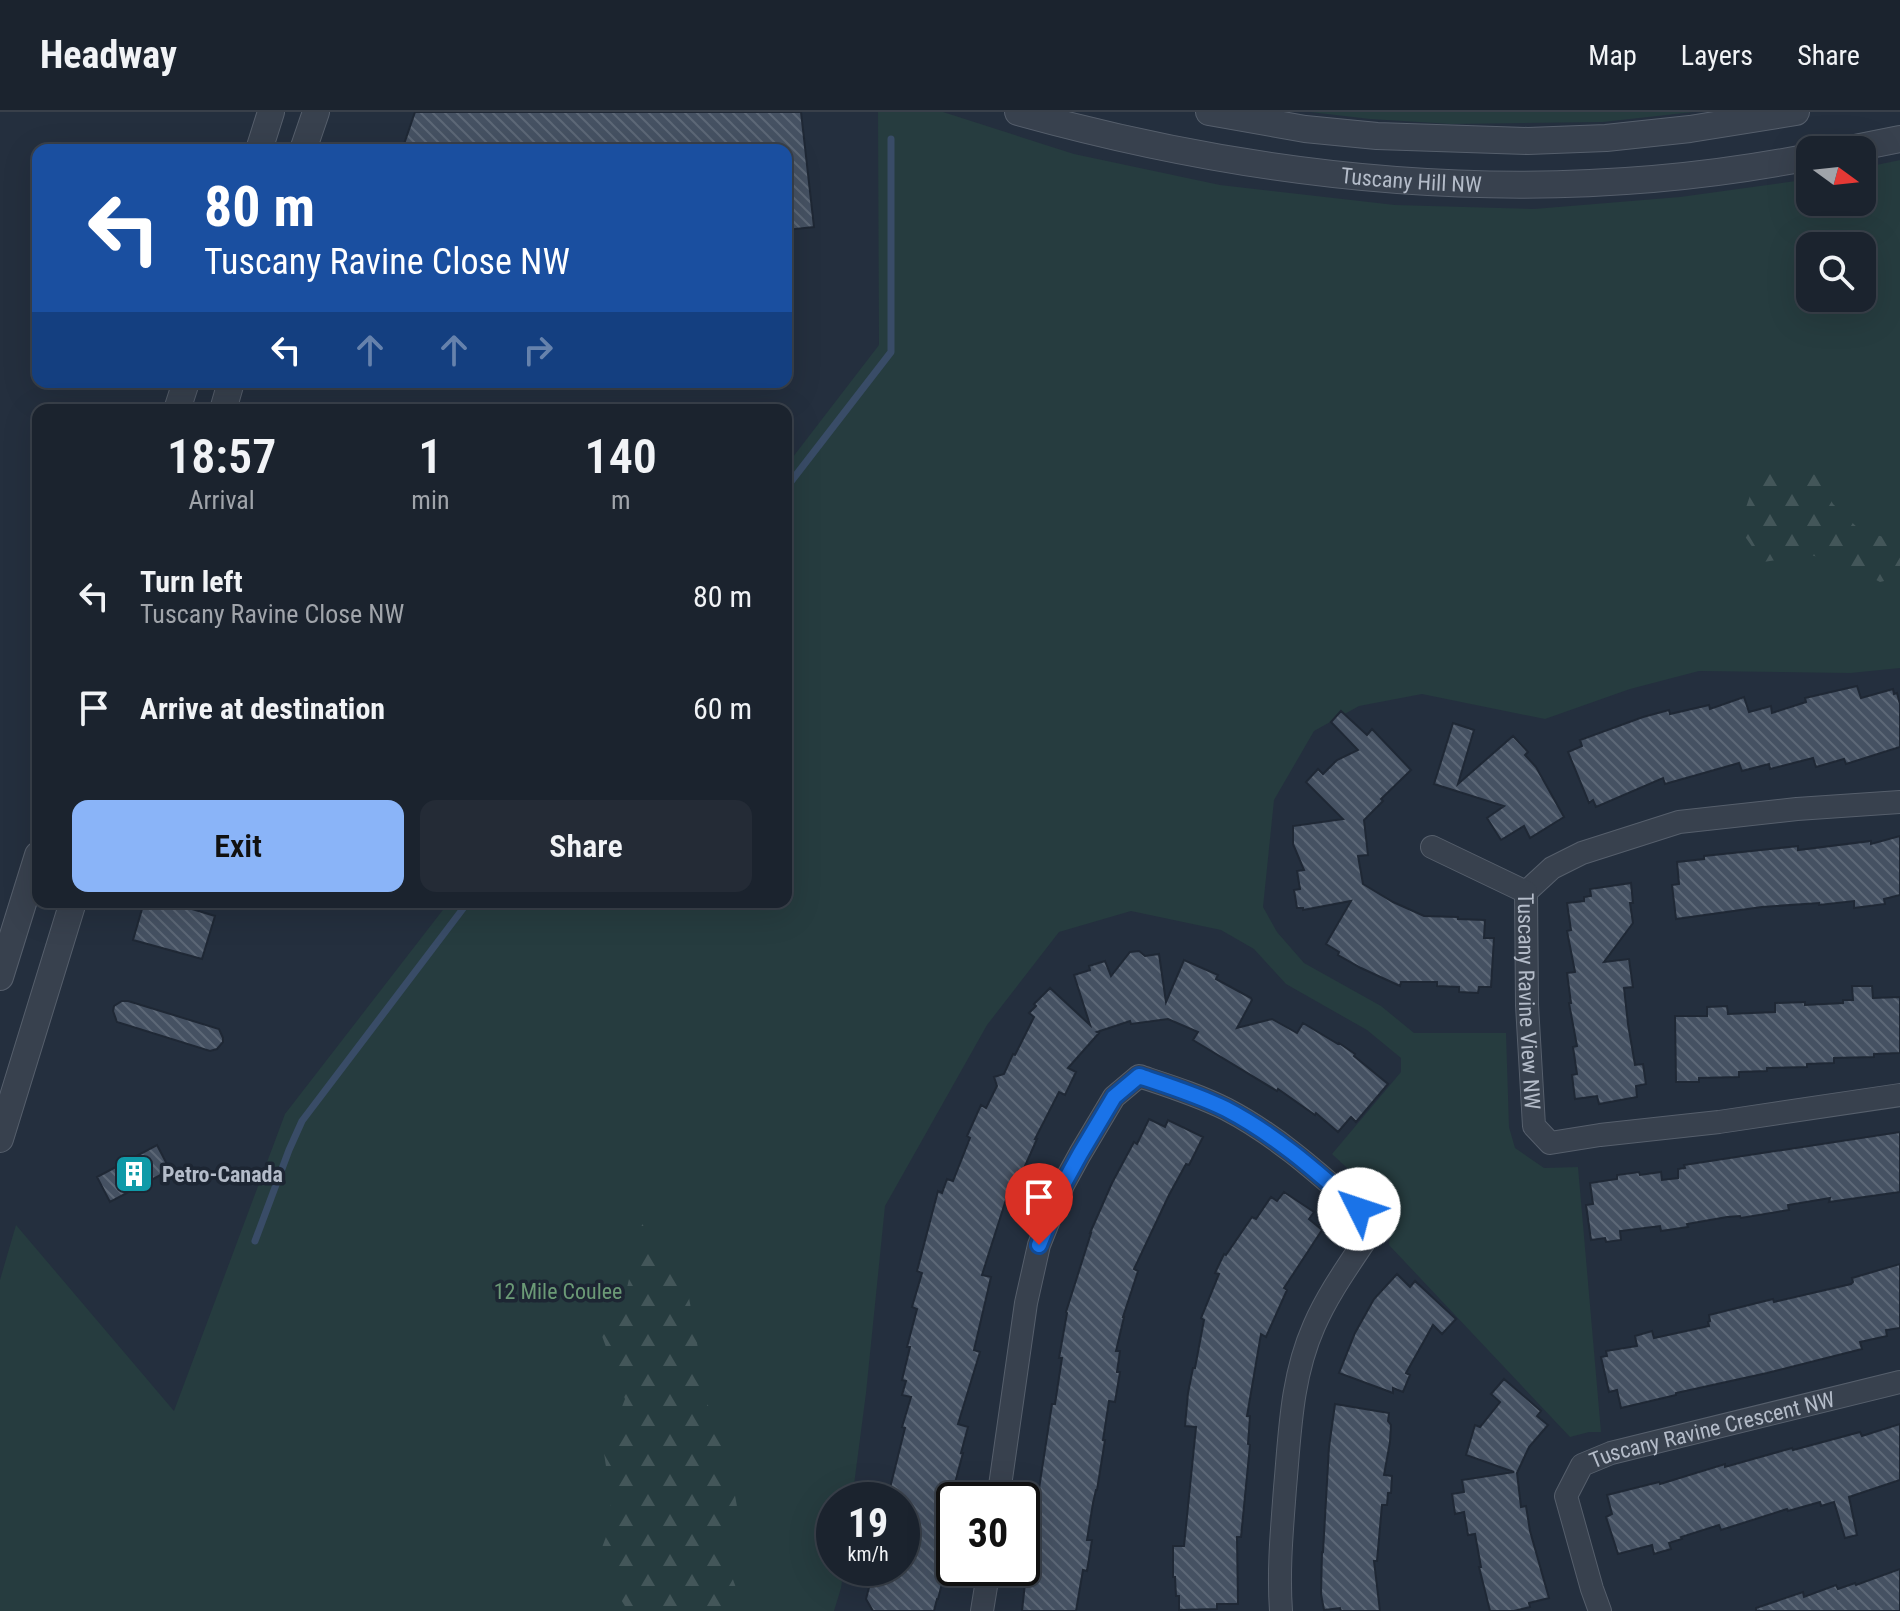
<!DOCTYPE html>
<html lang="en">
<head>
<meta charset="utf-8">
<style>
	body { margin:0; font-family:"Roboto Condensed",sans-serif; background:#242b36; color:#f1f3f6; height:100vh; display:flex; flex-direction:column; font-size:30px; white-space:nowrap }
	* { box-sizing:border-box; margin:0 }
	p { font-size:26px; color:#a0a4aa }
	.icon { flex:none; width:44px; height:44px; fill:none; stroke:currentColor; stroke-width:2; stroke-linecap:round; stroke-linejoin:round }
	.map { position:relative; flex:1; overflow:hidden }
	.sheet { position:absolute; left:32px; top:292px; width:760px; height:504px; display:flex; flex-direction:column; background:#1b232e; border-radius:16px; box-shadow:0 8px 32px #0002,0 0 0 2px #39404a }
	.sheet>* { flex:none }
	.top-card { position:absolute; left:32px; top:32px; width:760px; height:244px; border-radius:16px; box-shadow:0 8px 32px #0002,0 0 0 2px #39404a; background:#1a4fa0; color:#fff; overflow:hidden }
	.needle { width:52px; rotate:105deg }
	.buttons { position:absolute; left:1796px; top:24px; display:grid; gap:16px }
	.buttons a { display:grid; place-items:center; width:80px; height:80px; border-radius:16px; background:#1b232e; box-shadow:0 8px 32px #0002,0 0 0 2px #39404a; font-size:40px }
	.speed { position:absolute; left:816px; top:1370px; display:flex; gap:16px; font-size:40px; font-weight:700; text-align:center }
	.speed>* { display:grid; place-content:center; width:104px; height:104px; border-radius:50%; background:#1b232e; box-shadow:0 8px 32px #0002,0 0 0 2px #39404a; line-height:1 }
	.speed small { font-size:20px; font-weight:400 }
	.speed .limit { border:4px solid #111; border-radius:12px; background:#fff; color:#111 }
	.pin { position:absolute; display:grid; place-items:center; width:68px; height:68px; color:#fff; margin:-82px -34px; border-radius:50% 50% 50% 0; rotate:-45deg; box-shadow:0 0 8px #0007 }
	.pin .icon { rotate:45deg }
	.me { position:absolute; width:88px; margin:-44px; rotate:311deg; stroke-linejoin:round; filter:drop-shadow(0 0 6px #0008) }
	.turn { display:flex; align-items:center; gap:28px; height:168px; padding:0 40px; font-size:36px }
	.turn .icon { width:104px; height:104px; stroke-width:2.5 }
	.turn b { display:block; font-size:56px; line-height:68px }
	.lanes { display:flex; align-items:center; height:76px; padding:0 40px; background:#0003; justify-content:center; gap:40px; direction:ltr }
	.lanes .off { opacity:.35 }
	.eta { display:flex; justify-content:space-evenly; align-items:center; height:136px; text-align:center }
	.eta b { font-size:48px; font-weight:600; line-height:56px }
	.button { display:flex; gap:16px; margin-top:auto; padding:16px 40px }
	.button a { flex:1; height:92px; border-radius:16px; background:#8ab4f8; color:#111; font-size:32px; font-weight:600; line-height:92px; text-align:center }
	.button a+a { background:#242b36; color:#f1f3f6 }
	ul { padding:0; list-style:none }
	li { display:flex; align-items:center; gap:24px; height:112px; padding:0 40px }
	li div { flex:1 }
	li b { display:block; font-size:30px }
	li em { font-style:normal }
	header { display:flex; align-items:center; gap:48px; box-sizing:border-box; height:112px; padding:0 40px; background:#1b232e; border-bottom:2px solid #39404a }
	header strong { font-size:38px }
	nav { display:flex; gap:44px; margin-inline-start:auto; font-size:28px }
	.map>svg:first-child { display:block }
</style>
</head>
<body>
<header>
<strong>Headway</strong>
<nav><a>Map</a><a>Layers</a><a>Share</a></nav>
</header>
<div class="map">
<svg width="1900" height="1499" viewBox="0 0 1900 1499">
	<defs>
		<pattern id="forest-firs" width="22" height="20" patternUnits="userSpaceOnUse" patternTransform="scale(2)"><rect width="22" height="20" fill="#263c3f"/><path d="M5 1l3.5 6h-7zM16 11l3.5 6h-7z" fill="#435659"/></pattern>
		<pattern id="building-back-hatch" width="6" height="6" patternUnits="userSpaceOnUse" patternTransform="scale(2)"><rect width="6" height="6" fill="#455162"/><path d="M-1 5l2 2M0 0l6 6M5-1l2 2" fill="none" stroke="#5d6877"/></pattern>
	</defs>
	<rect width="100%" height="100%" fill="#242f3e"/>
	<!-- green -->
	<path fill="#263c3f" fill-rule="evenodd" d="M878,0H943L1074,42L1220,73L1395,93L1534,97L1680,85L1810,67V90H1862V56L1900,48V556L1850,561L1699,559L1630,577L1545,607L1422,582L1359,594L1314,619L1274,688L1263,795L1277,820L1304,851L1381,894L1414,921H1506L1509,1015L1515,1036L1544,1056L1578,1055L1601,1320H1589L1570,1325L1389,1133L1391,1115L1385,1091L1332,1042L1401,960V946L1367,918L1286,872L1254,837L1221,818L1131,799L1059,820L987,913L885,1094L866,1281L852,1388H834V1456H844L841,1476L834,1499H0V1168L16,1113L174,1299L285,1002L449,790H786V354L879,233ZM1810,134H1862V186H1810Z
		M1310,0H1693L1603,10L1451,12L1370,7Z"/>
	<!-- forest -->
	<path fill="url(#forest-firs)" d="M1779,356L1817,363L1833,392L1862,420L1889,426L1900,427V465L1880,470L1844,451L1810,443L1763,450L1739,416L1754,372Z
		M642,1112L685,1163L711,1310L724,1339L732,1367L738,1400L728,1418L710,1435L729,1457L738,1481L725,1499H628L615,1478L600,1441L610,1414L611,1388L604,1341L625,1287L598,1213L625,1184Z"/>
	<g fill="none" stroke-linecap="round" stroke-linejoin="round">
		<!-- stream -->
		<path stroke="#394c67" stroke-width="7" d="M786,376L891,240V27
			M255,1129L289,1038L302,1009L468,790"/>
	</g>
	<!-- building -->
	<path fill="url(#building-back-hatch)" stroke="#1f2835" stroke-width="2" d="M415,0H801L814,115L786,118V38H402Z
		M1857,574L1861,586L1893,577L1894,582L1897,581L1900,592V635L1846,652L1844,647L1816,655L1813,646L1770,657L1769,652L1742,659L1739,651L1665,672L1663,666L1596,695L1593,688L1589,691L1568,640L1582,634L1580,628L1643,605L1669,598L1670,602L1709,593L1710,597L1744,585L1749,600L1771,594L1772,601L1806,590L1805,586Z
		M1341,599L1367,623L1372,617L1411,658L1381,687L1383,689L1364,708L1368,743L1358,744L1363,772L1393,790L1424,804L1458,805V807L1485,808L1484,826H1494L1491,875H1479L1478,881L1459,880V875L1437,874V870H1401L1400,874L1361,856L1338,843L1339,840L1326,832L1351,789L1303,798V796H1297L1294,778L1300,777L1297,759L1304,758L1293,732V714L1343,707L1306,670L1318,657L1323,662L1337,648L1358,638L1331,610Z
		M1453,611L1474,618L1458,672L1513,624L1528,640L1525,643L1536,655L1564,705L1530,726L1524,714L1501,728L1487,706L1504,694L1434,672Z
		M1900,724V783L1884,787L1885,792L1854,796V789L1819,793V791L1762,795L1676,807L1672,773L1679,772L1677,750L1704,747V744L1798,734V738L1871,729V732Z
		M1631,771L1633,791H1630L1633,811L1604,850L1629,847L1633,875L1624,876L1628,912L1635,953L1643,952L1646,972L1636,974L1637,985L1599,992L1597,984L1575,987L1572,963L1577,962L1573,935L1577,934L1569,891H1571L1567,861L1575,860L1567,819L1571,818L1567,791L1584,789V785L1591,784L1590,777Z
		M144,790H169L215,804L202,847L133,828Z
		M1139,839L1145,844L1159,842L1166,890L1184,848L1218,863L1216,867L1251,886L1252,888L1237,916L1272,907L1297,921L1303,911L1338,932L1339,931L1355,942L1354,944L1388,972L1356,1010L1351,1005L1338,1020L1316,1001L1315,1003L1278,977L1277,979L1193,928L1198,920L1168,907L1131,912L1130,909L1097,920L1099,921L1068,956L1076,960L1065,983L1059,980L1035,1027H1037L1025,1054L1028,1055L1019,1078L1010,1075L982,1163L991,1165L974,1238L980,1240L958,1312L968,1315L961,1341H963L951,1386L956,1388H954V1395L949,1414L952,1415L941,1459L945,1460L938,1487H937L934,1499H873L866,1487L874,1456H902V1388H887L905,1316L902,1315L911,1285L902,1283L906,1269L902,1268L910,1235H907L917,1197L912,1195L922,1161L917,1159L938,1079L942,1081L947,1067L953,1069L970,1026L967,1024L981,993L986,996L997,974L994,965L1004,962L1013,942L1015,943L1034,905L1029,901L1036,894L1034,892L1050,876L1090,913L1074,863L1090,858L1089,854L1105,849L1111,864L1130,840Z
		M1852,874H1872L1873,886L1900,885V941L1874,942V945L1834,946V951L1807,952V955L1767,956V959L1739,960V965L1699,966V970H1676L1675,904H1707V895L1727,894L1728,902L1775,900V891L1805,890V893L1843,891V888H1853Z
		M122,889H128L219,917L223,926V930L217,937L210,939L117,910L113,899L114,894Z
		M1149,1007L1165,1015L1168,1008L1203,1025L1189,1053L1186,1052L1169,1083L1134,1157L1138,1159L1123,1205H1124L1116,1239H1120L1117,1260H1120L1115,1290L1109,1289L1103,1328H1105L1097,1378H1096L1093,1391L1087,1428H1092L1087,1459L1083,1458L1076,1499H1022L1027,1453H1030L1038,1410L1034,1409L1052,1292H1055L1062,1246H1059L1067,1201L1066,1200L1091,1121H1090L1112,1071L1134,1030L1137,1032Z
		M1900,1020V1080L1829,1090L1830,1086L1788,1093L1789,1098L1741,1106L1740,1104L1727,1105L1687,1112L1688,1115L1661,1119L1660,1114L1620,1119L1621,1128L1606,1130L1605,1126L1591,1128L1586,1093L1593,1092L1590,1071L1617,1067V1063L1639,1060L1640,1063L1661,1060L1662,1068L1678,1066V1057L1685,1056L1684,1053Z
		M157,1033L170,1058L110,1090L97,1065Z
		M1284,1080L1314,1100L1309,1107L1322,1118L1284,1176L1287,1178L1266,1225L1261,1222L1247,1304H1250L1248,1332L1250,1333L1241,1425H1237L1238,1492H1217V1497L1179,1498V1484H1176L1175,1465H1173V1434H1184L1196,1315L1185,1314L1188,1281L1193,1256H1195L1204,1208L1201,1206L1219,1162L1215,1161L1224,1142L1226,1143L1252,1105L1256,1107L1271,1085L1277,1089Z
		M1900,1152V1216L1886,1218L1887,1224L1860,1230L1862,1237L1767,1261L1676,1281V1283L1621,1296L1617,1278L1609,1280L1601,1245L1607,1244L1606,1239L1637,1234L1635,1224L1652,1219L1654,1226L1709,1214L1708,1210L1710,1209L1709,1203L1773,1187L1774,1190L1851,1172L1853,1170L1852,1166Z
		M1397,1162L1410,1175L1415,1169L1456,1207L1442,1222L1433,1213L1406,1261L1410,1263L1403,1280L1393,1276V1281L1339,1261L1355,1221L1374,1187Z
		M1504,1267L1541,1299L1537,1304L1548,1313L1529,1335L1517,1361L1521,1395L1526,1394L1530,1419L1549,1486L1529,1491L1530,1495L1514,1499H1490L1479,1455H1481L1475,1422L1468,1423L1464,1400L1455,1402L1452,1382L1464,1380L1462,1368L1514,1360L1466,1343L1475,1313L1480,1315L1500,1290L1491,1282Z
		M1335,1292L1389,1301L1388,1309L1391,1313L1390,1330L1384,1363L1392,1364L1391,1381H1388L1387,1393H1382L1377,1449H1374L1380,1499H1341L1340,1496L1324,1498L1321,1482L1322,1440H1323L1329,1335Z
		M1900,1312V1368L1849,1385L1857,1423L1845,1426L1834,1390L1821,1394L1820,1390L1788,1399L1787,1397L1721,1418L1719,1413L1681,1425L1682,1427L1669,1431L1671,1437L1654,1442L1652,1433L1618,1442L1606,1405L1612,1402L1607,1383L1659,1370L1660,1372L1725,1352V1355L1792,1336L1793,1338L1860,1320L1862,1324Z
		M1900,1457V1499H1756V1496L1803,1480L1804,1485L1836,1473L1838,1477L1855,1471L1856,1473Z"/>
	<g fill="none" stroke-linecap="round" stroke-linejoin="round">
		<!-- minor casing -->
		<g stroke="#565f6c" stroke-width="24">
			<g id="minor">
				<path id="s1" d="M1900,690L1797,697L1679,710L1582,741L1552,756L1526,780L1527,893L1534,1014L1550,1031L1600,1023L1719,1010L1900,983"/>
				<path d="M1432,735L1526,780"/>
				<path d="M998,1388L1026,1191L1039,1133L1063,1073L1080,1042L1114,985L1139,964C1169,974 1198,983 1226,997C1276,1023 1317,1060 1359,1097L1364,1130C1346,1157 1327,1184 1314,1214C1291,1266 1290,1321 1285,1376C1282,1417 1278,1458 1281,1499"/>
				<path d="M982,1499L989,1456"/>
				<path id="s2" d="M1600,1499L1592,1477L1566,1384L1582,1353L1611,1341L1900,1270"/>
			</g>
		</g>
		<!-- tertiary casing -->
		<g stroke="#565f6c" stroke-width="28">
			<g id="tertiary">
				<path id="s3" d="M1018,0C1277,72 1545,97 1810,45"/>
				<path d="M1209,0L1305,17L1377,24L1528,29L1606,26L1690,17L1796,0"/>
				<path d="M259,38L271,0"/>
				<path d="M303,38L316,0"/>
				<path d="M1845,38L1900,27"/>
				<path d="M177,298L186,270"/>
				<path d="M223,298L231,270"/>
				<path d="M0,865L38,743"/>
				<path d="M0,1027L73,790"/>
			</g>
		</g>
		<!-- minor -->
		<use href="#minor" stroke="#38414e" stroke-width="22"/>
		<!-- tertiary -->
		<use href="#tertiary" stroke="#38414e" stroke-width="26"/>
	</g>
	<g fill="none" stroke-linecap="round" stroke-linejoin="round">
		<!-- route casing -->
		<g stroke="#114b97" stroke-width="20">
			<path id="route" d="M1039,1133L1063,1073L1080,1042L1114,985L1139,964C1169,974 1198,983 1226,997C1276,1023 1317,1060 1359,1097"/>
		</g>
		<!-- route -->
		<use href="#route" stroke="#1a73e8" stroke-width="14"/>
	</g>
	<!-- icons -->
	<defs>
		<g id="building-square" transform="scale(2)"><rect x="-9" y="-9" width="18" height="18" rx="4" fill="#0f9aa8" stroke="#1d2633"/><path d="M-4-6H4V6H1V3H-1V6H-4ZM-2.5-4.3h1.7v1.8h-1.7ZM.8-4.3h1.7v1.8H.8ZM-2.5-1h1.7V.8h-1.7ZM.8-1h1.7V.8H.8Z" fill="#fff"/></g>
	</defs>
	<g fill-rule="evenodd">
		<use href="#building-square" x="134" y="1062"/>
	</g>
	<g text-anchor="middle" stroke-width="7" stroke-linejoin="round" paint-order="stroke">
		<!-- street labels -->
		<g font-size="22" fill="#b4bcc9" stroke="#1d2633">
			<text dy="8" stroke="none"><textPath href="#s3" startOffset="400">Tuscany Hill NW</textPath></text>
			<text dy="8" stroke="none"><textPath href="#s1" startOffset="502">Tuscany Ravine View NW</textPath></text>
			<text dy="8" stroke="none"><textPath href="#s2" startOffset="290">Tuscany Ravine Crescent NW</textPath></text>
		</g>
		<!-- poi labels -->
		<g font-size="22" font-weight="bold" fill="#b4bcc9" stroke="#1d2633" text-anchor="start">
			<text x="162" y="1070">Petro-Canada</text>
		</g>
		<!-- park labels -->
		<g font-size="22" fill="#6b9a76" stroke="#1d2633">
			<text x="558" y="1187">12 Mile Coulee</text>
		</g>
	</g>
</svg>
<div class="buttons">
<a><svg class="needle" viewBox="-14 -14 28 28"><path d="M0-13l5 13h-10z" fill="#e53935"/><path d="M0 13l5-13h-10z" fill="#a0a4aa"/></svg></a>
<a><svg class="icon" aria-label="search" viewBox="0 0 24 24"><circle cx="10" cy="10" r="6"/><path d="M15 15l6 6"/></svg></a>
</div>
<div class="speed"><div>19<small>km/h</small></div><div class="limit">30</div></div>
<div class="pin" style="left:1039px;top:1133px;background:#d93025"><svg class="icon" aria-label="arrive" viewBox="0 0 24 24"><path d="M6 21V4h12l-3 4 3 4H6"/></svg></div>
<svg class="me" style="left:1359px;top:1097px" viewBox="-20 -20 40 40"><circle r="19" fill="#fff"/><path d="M0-13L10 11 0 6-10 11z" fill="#1a73e8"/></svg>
<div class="top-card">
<div class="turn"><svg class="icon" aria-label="left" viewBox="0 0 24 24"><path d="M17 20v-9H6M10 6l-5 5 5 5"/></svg><div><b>80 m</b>Tuscany Ravine Close NW</div></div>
<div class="lanes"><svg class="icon" aria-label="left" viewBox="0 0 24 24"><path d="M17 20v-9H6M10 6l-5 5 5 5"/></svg><svg class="icon off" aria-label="ahead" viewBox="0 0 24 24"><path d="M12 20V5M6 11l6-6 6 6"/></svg><svg class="icon off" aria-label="ahead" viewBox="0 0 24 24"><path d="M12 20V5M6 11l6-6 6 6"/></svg><svg class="icon off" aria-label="right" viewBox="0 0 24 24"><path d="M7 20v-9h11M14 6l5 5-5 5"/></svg></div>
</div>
<section class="sheet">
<div class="eta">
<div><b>18:57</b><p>Arrival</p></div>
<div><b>1</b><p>min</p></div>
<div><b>140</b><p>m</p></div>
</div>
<ul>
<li><svg class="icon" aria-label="left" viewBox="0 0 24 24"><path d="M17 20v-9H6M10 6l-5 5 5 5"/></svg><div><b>Turn left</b><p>Tuscany Ravine Close NW</p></div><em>80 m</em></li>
<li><svg class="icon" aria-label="arrive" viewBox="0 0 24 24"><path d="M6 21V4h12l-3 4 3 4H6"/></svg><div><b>Arrive at destination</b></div><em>60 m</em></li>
</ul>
<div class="button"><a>Exit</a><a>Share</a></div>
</section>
</div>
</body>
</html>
